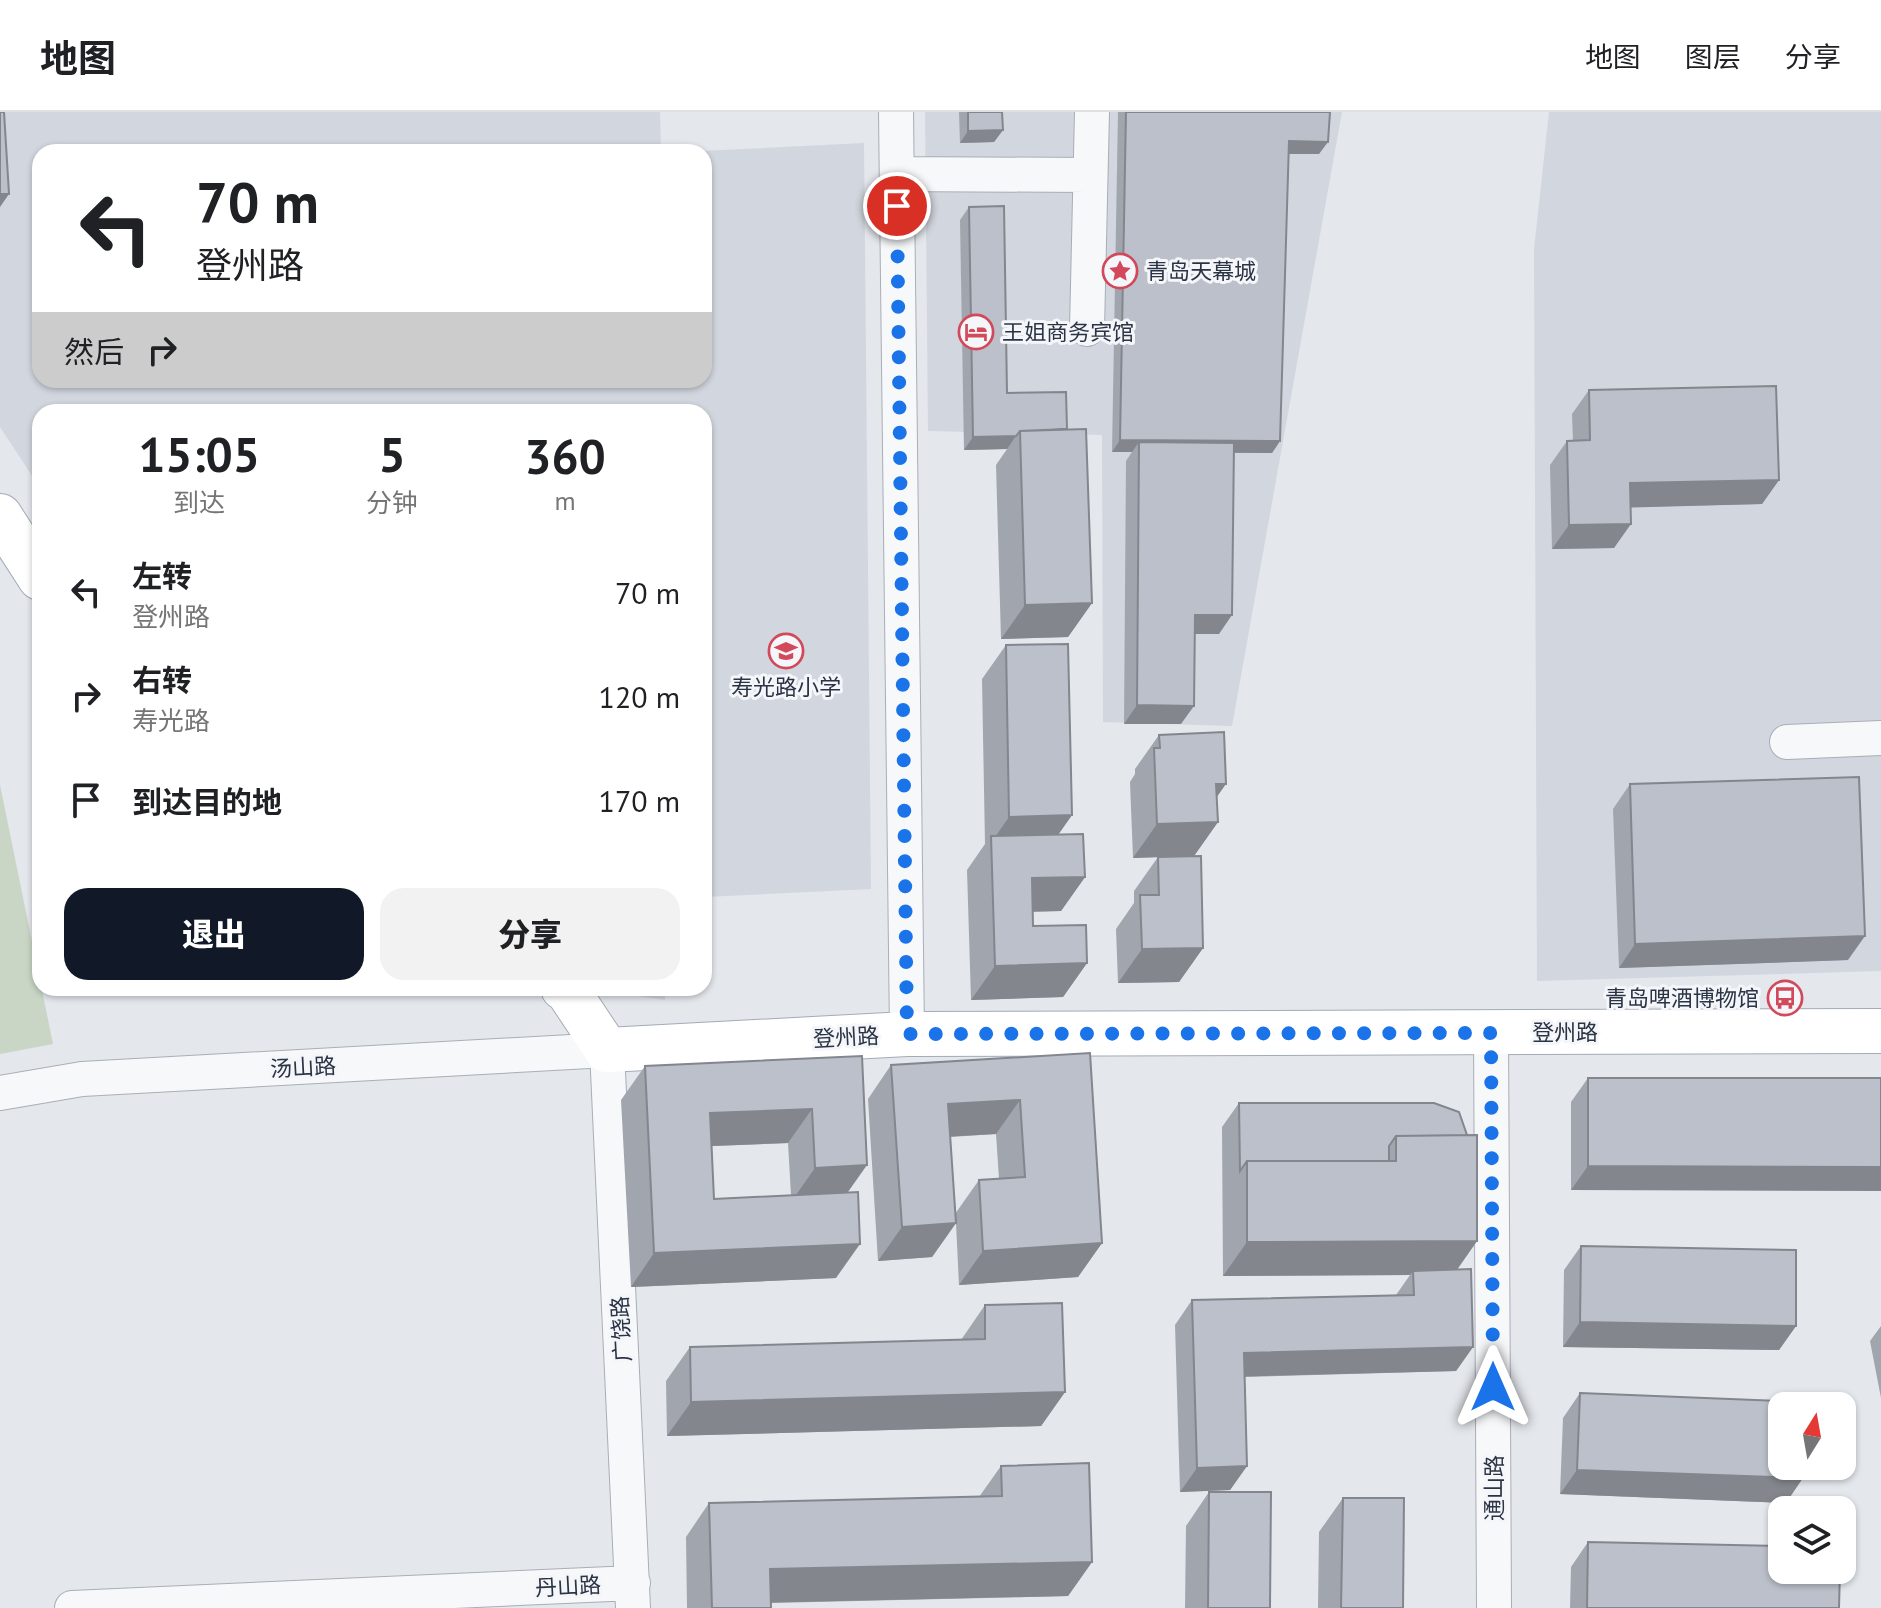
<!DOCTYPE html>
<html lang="zh">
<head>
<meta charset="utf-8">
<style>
	body { margin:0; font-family:"PT Sans","Noto Sans SC",sans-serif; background:#f2f2f2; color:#202124; height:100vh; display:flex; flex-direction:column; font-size:30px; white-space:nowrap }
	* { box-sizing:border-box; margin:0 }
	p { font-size:26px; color:#757577 }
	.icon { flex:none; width:44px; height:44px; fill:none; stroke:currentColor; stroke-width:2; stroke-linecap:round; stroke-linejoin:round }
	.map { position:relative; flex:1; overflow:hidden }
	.drawer { position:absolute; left:32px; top:292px; width:680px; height:592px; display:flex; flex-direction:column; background:#fff; border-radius:24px; box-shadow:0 2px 6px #0004 }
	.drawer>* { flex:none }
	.hud { position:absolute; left:32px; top:32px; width:680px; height:244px; border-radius:24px; box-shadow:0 2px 6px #0004; background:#fff; color:#202124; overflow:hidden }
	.needle { width:52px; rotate:11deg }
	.tools { position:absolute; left:1768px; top:1280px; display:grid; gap:16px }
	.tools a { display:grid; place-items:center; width:88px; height:88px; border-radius:16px; background:#fff; box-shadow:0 2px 6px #0004; font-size:40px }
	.pin { position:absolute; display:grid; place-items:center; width:68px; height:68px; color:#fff; margin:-34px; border:4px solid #fff; border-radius:50%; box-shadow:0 2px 8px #0007 }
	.me { position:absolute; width:88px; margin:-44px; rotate:0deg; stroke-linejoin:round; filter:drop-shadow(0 0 6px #0008) }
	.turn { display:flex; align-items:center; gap:28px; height:168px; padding:0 32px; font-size:36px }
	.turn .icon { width:104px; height:104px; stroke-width:2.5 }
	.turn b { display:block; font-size:56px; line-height:68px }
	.then { display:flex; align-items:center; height:76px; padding:0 32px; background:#0003; gap:16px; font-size:30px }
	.eta { display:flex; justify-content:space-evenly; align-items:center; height:136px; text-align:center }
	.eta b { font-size:48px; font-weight:800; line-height:56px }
	.button { display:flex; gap:16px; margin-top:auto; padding:16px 32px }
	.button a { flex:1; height:92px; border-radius:24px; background:#111827; color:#fff; font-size:32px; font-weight:800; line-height:92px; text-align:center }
	.button a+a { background:#f2f2f2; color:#202124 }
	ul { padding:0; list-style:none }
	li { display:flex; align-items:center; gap:24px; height:104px; padding:0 32px }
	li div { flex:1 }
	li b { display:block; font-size:30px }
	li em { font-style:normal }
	header { display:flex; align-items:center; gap:48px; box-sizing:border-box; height:112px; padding:0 40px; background:#fff; border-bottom:2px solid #e0e0e0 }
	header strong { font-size:38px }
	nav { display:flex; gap:44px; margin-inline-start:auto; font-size:28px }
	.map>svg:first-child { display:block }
</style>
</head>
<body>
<header>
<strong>地图</strong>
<nav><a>地图</a><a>图层</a><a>分享</a></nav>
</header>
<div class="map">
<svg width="1881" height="1496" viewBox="0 0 1881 1496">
	<rect width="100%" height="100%" fill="#e4e7ec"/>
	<!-- built -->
	<path fill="#d2d6de" d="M0,0H660L661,40H40V268H704V40H680L864,31L871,777L704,785V300H40V376L0,315Z
		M925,0H1342L1232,614L1103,610L1102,323L928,319Z
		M1549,0H1881V859L1537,869L1534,137Z
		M594,876H665V888L598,878Z"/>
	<!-- green -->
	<path fill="#c9d6c5" d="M0,673L53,932L0,942Z"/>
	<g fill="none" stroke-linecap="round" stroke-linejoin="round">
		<!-- minor casing -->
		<g stroke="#a9aeb7" stroke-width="36">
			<path id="minor" d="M896,0L907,922
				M897,62L1089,63
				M1087,217L1092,0
				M1787,630L1881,626
				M1491,921L1494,1496
				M0,981L82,967L607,938L633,1496
				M72,1496L633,1471"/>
		</g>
		<!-- major casing -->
		<g stroke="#a3abb8" stroke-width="46">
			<path id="major" d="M0,404L40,466
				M563,876L567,878L607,938L907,922L1881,919"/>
		</g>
		<!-- minor -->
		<use href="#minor" stroke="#f7f8fa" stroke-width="34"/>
		<!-- major -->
		<use href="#major" stroke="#fff" stroke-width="44"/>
	</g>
	<!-- wall -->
	<path fill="#a1a5ae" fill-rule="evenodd" d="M959,0H1002L1003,18L994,30L960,31Z
		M1118,0H1330L1319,42H1289L1280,329L1272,341H1234L1219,522H1195L1181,612H1124L1126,349L1132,340H1112Z
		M969,95L1007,281L1067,317L1092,491L1068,525L1001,527L996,353L1007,337L964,338L960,108Z
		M1589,278L1779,368L1762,392L1631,395L1614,436L1552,437L1550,353L1567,329H1573L1572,302Z
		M1006,533L1072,703L1058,723L1085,765L1061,799L1033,800V814L1087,851L1063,885L971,888L967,758L985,732L982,567Z
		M1159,623L1217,686L1218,710L1194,744L1162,745L1203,836L1179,870L1118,871L1116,817L1134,791V779L1158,745L1133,746L1130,670L1135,662V657Z
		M1630,672L1848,848L1619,856L1613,697Z
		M1090,941L1102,1131L1078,1165L959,1173L956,1111L932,1145L878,1149L868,987L891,953ZM996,1022L999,1067L979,1068L955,1102L950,1025Z
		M862,944L848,1080L836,1166L631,1175L621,988L645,954ZM788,1031L791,1083L714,1087L712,1034Z
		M1588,966H1881L1571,1078V990Z
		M1239,991L1459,1000L1477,1129L1457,1158L1473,1235L1456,1259L1244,1265L1247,1354L1230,1378L1180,1380L1175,1213L1192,1188L1396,1183L1410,1163L1223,1164L1222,1015Z
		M1581,1134L1796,1214L1779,1238L1563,1235L1564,1158Z
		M985,1193L1065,1280L1041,1314L667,1324L666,1269L690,1235L961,1228Z
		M1881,1214V1286L1870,1229Z
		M1580,1281L1786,1391L1560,1382L1563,1306Z
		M1001,1354L1092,1450L1068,1484L771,1491V1496H687L686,1425L709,1391L979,1385Z
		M1209,1380L1270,1496H1185L1186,1414Z
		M1343,1386L1403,1496H1318L1319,1420Z
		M1588,1430L1839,1496H1570L1571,1455Z"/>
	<!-- shaded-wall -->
	<path fill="#83868d" d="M1003,18L994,30L960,31L968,19Z
		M1289,29L1328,30L1319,42H1280Z
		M0,82H9L0,95Z
		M1016,324L1007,337L964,338L973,325Z
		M1120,328L1280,329L1272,341L1139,340V330L1132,340H1112Z
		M1779,368L1762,392L1613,396L1630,371Z
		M1631,412L1614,436L1552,437L1569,413Z
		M1092,491L1068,525L1001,527L1025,493Z
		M1195,503H1232L1219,522H1182Z
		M1137,593L1194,594L1181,612H1124Z
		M1216,672H1226L1202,706Z
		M1072,703L1048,737L991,731L1009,705Z
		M1218,710L1194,744L1133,746L1157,712Z
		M1085,765L1061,799L1008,800L1032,766Z
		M1865,824L1848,848L1619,856L1635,832Z
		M1203,836L1179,870L1118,871L1142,837Z
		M1087,851L1063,885L971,888L995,854Z
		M1020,988L996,1022L924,1026L948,992Z
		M812,997L788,1031L686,1035L710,1001Z
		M867,1053L843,1087L791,1090L815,1056Z
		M1588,1054L1881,1055V1079L1571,1078Z
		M956,1111L932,1145L878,1149L902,1115Z
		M1477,1129L1453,1163L1413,1159L1410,1163L1223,1164L1247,1130Z
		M1102,1131L1078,1165L959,1173L983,1139Z
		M860,1132L836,1166L631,1175L654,1141Z
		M1580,1210L1796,1214L1779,1238L1563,1235Z
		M1473,1235L1456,1259L1227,1265L1244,1241Z
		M1065,1280L1041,1314L667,1324L691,1290Z
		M1247,1354L1230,1378L1180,1380L1197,1356Z
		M1577,1358L1803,1366L1786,1391L1560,1382Z
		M1092,1450L1068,1484L746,1491L770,1457Z"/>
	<!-- building -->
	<path fill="#bbc0ca" stroke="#83868d" stroke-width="2" d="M0,0H4L9,82H0Z
		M968,0H1002L1003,18L968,19Z
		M1126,0H1330L1328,30L1289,29L1280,329L1120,328Z
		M1004,94L1007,281L1066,280L1067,317L1020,319L1016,324L973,325L969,95Z
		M1776,274L1779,368L1630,371L1631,412L1569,413L1567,329L1590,328L1589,278Z
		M1086,317L1092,491L1025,493L1020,319Z
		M1139,330L1234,331L1232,503H1195L1194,594L1137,593Z
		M1068,532L1072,703L1009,705L1006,533Z
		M1224,620L1226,672H1216L1218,710L1157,712L1154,636H1160L1159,623Z
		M1859,665L1865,824L1635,832L1630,672Z
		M1083,722L1085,765L1032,766L1033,814L1086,813L1087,851L995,854L991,724Z
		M1201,744L1203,836L1142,837L1140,783H1159L1158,745Z
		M1090,941L1102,1131L983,1139L979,1068L1025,1065L1020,988L948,992L956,1111L902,1115L891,953Z
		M862,944L867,1053L815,1056L812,997L710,1001L714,1087L858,1080L860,1132L654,1141L645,954Z
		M1588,966H1881V1055L1588,1054Z
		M1239,991H1434L1459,1000L1467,1023L1396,1024L1389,1034V1049H1247L1240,1059Z
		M1477,1023V1129L1247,1130V1049H1396V1024Z
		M1581,1134L1796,1138V1214L1580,1210Z
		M1471,1157L1473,1235L1244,1241L1247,1354L1197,1356L1192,1188L1414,1183L1413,1159Z
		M1062,1191L1065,1280L691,1290L690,1235L985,1227V1193Z
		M1580,1281L1806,1290V1294H1782V1354H1804L1803,1366L1577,1358Z
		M1089,1351L1092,1450L770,1457L771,1496H712L709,1391L1002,1384L1001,1354Z
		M1209,1380H1271L1270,1496H1208Z
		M1343,1386H1404L1403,1496H1341Z
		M1588,1430L1782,1434V1458H1840L1839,1496H1587Z"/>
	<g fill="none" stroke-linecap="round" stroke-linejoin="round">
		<!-- route -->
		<path stroke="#1a73e8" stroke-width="14" stroke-dasharray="0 25.2" d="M897,94L907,922L1491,921L1493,1275"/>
	</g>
	<!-- icons -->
	<defs>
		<g id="sight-ring" transform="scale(1.8)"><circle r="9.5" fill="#f4f6f9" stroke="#d1495b" stroke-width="1.5"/><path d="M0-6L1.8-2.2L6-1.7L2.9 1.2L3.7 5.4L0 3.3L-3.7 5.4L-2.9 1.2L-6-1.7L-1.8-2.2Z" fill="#d1495b"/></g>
		<g id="hotel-ring" transform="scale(1.8)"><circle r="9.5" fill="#f4f6f9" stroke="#d1495b" stroke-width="1.5"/><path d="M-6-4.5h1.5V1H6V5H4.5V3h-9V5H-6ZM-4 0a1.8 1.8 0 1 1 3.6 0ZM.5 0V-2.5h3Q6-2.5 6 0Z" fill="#d1495b"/></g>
		<g id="school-ring" transform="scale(1.8)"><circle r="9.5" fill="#f4f6f9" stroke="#d1495b" stroke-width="1.5"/><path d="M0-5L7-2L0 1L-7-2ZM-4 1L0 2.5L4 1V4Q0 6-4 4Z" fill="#d1495b"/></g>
		<g id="bus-ring" transform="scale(1.8)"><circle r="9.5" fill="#f4f6f9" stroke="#d1495b" stroke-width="1.5"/><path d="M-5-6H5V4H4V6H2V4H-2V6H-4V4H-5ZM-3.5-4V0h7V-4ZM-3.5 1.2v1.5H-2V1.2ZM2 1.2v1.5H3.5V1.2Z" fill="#d1495b"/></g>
	</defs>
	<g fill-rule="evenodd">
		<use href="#sight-ring" x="1120" y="159"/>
		<use href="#hotel-ring" x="976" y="220"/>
		<use href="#school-ring" x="786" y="539"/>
		<use href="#bus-ring" x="1785" y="886"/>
	</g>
	<g text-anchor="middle" stroke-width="6" stroke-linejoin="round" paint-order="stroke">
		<!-- poi labels -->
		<g font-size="22" fill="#2b3445" stroke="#f4f6f9" text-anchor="start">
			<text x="1146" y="167">青岛天幕城</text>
			<text x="1002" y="228">王姐商务宾馆</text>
			<text x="786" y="583" text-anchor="middle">寿光路小学</text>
			<text x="1759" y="894" text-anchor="end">青岛啤酒博物馆</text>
		</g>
		<!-- street labels -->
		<g font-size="22" fill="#2b3445" stroke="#f4f6f9">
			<text x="1565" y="928">登州路</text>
			<text transform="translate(846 925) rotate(-3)" y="8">登州路</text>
			<text transform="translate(303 955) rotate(-3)" y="8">汤山路</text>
			<text transform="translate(621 1217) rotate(-93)" y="8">广饶路</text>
			<text transform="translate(1494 1376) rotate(-90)" y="8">通山路</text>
			<text transform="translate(568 1474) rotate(-3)" y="8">丹山路</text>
		</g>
	</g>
</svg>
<div class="tools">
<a><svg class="needle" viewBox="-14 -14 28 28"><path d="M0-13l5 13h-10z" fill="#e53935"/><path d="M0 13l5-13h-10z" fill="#757577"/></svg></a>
<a><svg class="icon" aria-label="layers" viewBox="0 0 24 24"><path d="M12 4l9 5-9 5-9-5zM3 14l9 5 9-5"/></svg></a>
</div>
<div class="pin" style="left:897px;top:94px;background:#d93025"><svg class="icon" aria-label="arrive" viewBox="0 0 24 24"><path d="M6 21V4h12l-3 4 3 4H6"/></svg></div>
<svg class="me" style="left:1493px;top:1275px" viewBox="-20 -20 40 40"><path d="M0-17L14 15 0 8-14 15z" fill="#1a73e8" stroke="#fff" stroke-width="4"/></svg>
<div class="hud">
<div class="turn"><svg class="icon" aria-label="left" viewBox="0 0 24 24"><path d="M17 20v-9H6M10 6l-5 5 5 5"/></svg><div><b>70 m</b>登州路</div></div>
<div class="then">然后<svg class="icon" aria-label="right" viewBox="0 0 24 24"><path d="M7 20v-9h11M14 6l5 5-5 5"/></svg></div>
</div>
<section class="drawer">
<div class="eta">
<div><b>15:05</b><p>到达</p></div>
<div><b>5</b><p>分钟</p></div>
<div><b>360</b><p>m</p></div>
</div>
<ul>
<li><svg class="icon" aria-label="left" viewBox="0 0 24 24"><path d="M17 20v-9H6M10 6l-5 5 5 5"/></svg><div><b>左转</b><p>登州路</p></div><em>70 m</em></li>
<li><svg class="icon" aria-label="right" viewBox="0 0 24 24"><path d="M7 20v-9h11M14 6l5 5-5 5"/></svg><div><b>右转</b><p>寿光路</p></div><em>120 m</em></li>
<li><svg class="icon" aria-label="arrive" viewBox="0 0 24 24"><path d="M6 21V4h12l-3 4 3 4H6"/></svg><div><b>到达目的地</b></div><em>170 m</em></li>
</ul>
<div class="button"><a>退出</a><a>分享</a></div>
</section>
</div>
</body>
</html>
